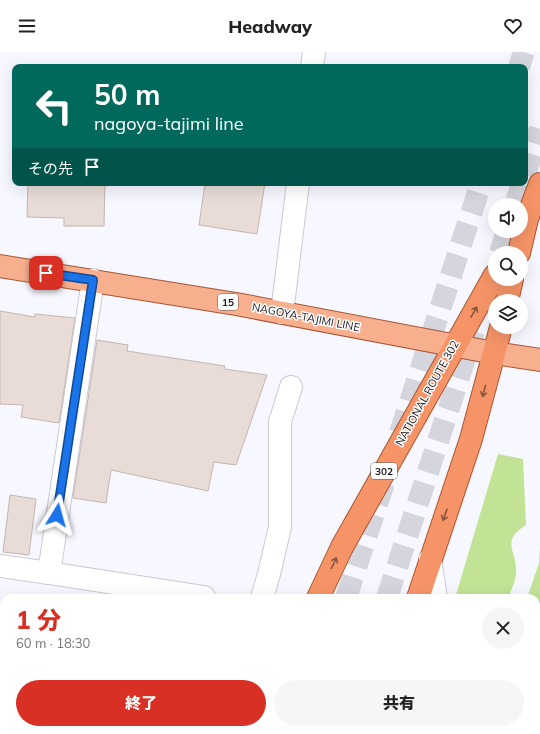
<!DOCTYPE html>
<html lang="ja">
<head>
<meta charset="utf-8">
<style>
	body { margin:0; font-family:Mulish,"Noto Sans JP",sans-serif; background:#f6f6f6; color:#222; height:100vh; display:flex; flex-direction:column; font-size:15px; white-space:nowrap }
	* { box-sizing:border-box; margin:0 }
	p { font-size:13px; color:#767676 }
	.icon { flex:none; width:22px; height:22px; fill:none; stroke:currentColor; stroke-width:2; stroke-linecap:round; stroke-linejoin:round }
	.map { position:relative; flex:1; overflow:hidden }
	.panel { position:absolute; left:0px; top:542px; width:540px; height:140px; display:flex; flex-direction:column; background:#fff; border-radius:12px 12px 0 0; box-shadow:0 4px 16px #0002 }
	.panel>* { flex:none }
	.banner { position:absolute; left:12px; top:12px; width:516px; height:122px; border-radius:8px; box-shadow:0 4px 16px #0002; background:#00695c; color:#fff; overflow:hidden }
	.controls { position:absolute; left:488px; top:146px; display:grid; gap:8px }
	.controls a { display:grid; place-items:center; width:40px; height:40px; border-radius:50%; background:#fff; box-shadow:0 4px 16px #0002; font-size:20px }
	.pin { position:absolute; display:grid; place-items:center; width:34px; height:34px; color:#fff; margin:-17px; border-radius:8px; box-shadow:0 2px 6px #0006 }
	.me { position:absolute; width:44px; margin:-22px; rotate:8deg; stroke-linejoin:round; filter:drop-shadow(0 0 3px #0008) }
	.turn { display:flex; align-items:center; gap:14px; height:84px; padding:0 16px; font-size:18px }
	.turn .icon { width:52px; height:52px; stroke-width:2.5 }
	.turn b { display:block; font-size:28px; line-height:34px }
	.then { display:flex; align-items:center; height:38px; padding:0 16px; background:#0003; gap:8px; font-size:15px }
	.round { display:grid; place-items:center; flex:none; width:42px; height:42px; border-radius:21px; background:#f6f6f6 }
	.head { display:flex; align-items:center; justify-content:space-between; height:68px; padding:0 16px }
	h1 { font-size:24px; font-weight:800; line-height:30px; color:#d93025 }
	.cta { display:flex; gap:8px; margin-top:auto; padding:8px 16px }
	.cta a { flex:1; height:46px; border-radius:24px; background:#d93025; color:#fff; font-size:16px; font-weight:800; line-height:46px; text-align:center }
	.cta a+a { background:#f6f6f6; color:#222 }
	header { display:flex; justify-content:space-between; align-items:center; height:52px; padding:0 16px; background:#fff; font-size:18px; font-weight:800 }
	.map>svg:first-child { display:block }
</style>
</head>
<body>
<header><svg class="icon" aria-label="menu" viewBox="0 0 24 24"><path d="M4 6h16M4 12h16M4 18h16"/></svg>Headway<svg class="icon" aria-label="heart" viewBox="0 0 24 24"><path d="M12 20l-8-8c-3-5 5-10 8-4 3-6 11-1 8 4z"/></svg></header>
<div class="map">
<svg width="540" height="682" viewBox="0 0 540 682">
	<rect width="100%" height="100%" fill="#f7f8ff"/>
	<!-- green -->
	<path fill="#c2e396" d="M498,402L523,407L526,473C499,490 518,499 516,522C515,530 511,539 508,546H455Z
		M540,496V587L536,586V546H527L539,511Z
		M427,678H466L465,682H425Z"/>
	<!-- building -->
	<path fill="#e9dcd7" stroke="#c3b6b1" d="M28,131H105L104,174H64V166L27,165Z
		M205,131H265L257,182L199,173Z
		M0,259L35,265V262L75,266L59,371L21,365L23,353L0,352Z
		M97,288L128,293L127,299L225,314L224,317L267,323L236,413L214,410L208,439L111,418L106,451L73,446Z
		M10,443L36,447L29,503L3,500Z"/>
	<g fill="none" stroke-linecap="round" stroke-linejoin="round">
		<!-- motorway-tunnel -->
		<path stroke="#d5d6dd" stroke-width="22" stroke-dasharray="22 11" stroke-linecap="butt" d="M519,15L524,0
			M525,123L540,77
			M515,153L522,131
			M500,201L507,179
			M400,381L481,131
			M346,546L384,431
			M387,546L474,279
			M302,682L303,678
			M343,682L344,678"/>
		<!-- minor casing -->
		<g stroke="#c8c9d5" stroke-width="24">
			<path id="minor" d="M312,15L314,0
				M282,261L298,131
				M430,507L436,546
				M0,514L49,521L93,228
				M49,521L204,545
				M262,546L269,522L280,475V370L291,335
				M208,682L210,678
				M411,682L412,678"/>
		</g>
		<!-- primary casing -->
		<g stroke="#a65634" stroke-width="24">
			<path id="primary" d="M0,214L236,252L494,301L540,308"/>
		</g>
		<!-- trunk casing -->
		<g stroke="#a65634" stroke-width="24">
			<path id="trunk" d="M519,201L527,167L540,132
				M507,249L512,227
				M318,546L342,495L495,223
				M418,546L471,387L501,275
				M266,682L268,678
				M374,682L376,678"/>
		</g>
		<!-- minor -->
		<use href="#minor" stroke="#fff" stroke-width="22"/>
		<!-- primary -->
		<use href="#primary" stroke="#f8af8d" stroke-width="22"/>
		<!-- trunk -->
		<use href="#trunk" stroke="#f69467" stroke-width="22"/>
	</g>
	<!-- one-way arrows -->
	<defs><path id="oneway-shaft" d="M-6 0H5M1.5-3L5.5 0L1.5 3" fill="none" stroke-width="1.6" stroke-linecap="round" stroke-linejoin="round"/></defs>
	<g stroke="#865541">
		<use href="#oneway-shaft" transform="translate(474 260) rotate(-60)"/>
		<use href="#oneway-shaft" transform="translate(484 339) rotate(105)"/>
		<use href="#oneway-shaft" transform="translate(445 463) rotate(109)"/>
		<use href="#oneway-shaft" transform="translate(334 511) rotate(-64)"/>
	</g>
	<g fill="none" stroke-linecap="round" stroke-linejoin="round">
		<!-- route casing -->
		<g stroke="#114b97" stroke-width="10">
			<path id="route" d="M46,221L93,228L57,463"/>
		</g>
		<!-- route -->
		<use href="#route" stroke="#1a73e8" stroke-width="7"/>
	</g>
	<g text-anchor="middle" stroke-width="3" stroke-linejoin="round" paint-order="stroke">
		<!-- shield labels -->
		<g fill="#fff" stroke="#5c5c5f" stroke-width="1">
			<rect x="218" y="242" width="20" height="16" rx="3"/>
			<rect x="371" y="411" width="26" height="16" rx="3"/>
		</g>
		<g font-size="10" font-weight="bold" fill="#16161b">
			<text x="228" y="254">15</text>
			<text x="384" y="423">302</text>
		</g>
		<!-- street labels -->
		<g font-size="11" fill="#16161b" stroke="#fff">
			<text transform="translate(306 265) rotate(11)" y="4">NAGOYA-TAJIMI LINE</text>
			<text transform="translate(427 341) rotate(-61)" y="4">NATIONAL ROUTE 302</text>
		</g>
	</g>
</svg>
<div class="controls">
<a><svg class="icon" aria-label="sound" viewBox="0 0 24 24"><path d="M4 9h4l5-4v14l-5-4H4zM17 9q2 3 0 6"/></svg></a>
<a><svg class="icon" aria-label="search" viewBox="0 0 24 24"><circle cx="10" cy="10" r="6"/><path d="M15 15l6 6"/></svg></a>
<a><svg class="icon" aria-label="layers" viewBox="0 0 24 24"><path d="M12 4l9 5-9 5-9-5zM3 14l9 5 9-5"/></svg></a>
</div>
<div class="pin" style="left:46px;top:221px;background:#d93025"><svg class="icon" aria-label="arrive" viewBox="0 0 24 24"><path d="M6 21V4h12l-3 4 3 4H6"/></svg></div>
<svg class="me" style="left:57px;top:463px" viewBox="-20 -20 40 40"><path d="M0-17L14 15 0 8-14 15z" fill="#1a73e8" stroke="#fff" stroke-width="4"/></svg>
<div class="banner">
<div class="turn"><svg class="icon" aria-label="left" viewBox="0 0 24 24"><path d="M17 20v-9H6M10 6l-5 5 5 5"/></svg><div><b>50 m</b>nagoya-tajimi line</div></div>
<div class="then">その先<svg class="icon" aria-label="arrive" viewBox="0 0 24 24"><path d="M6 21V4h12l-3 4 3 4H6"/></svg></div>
</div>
<section class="panel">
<div class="head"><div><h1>1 分</h1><p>60 m · 18:30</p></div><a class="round"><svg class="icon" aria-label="close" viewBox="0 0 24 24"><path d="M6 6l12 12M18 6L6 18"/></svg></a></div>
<div class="cta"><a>終了</a><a>共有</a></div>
</section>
</div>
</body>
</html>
